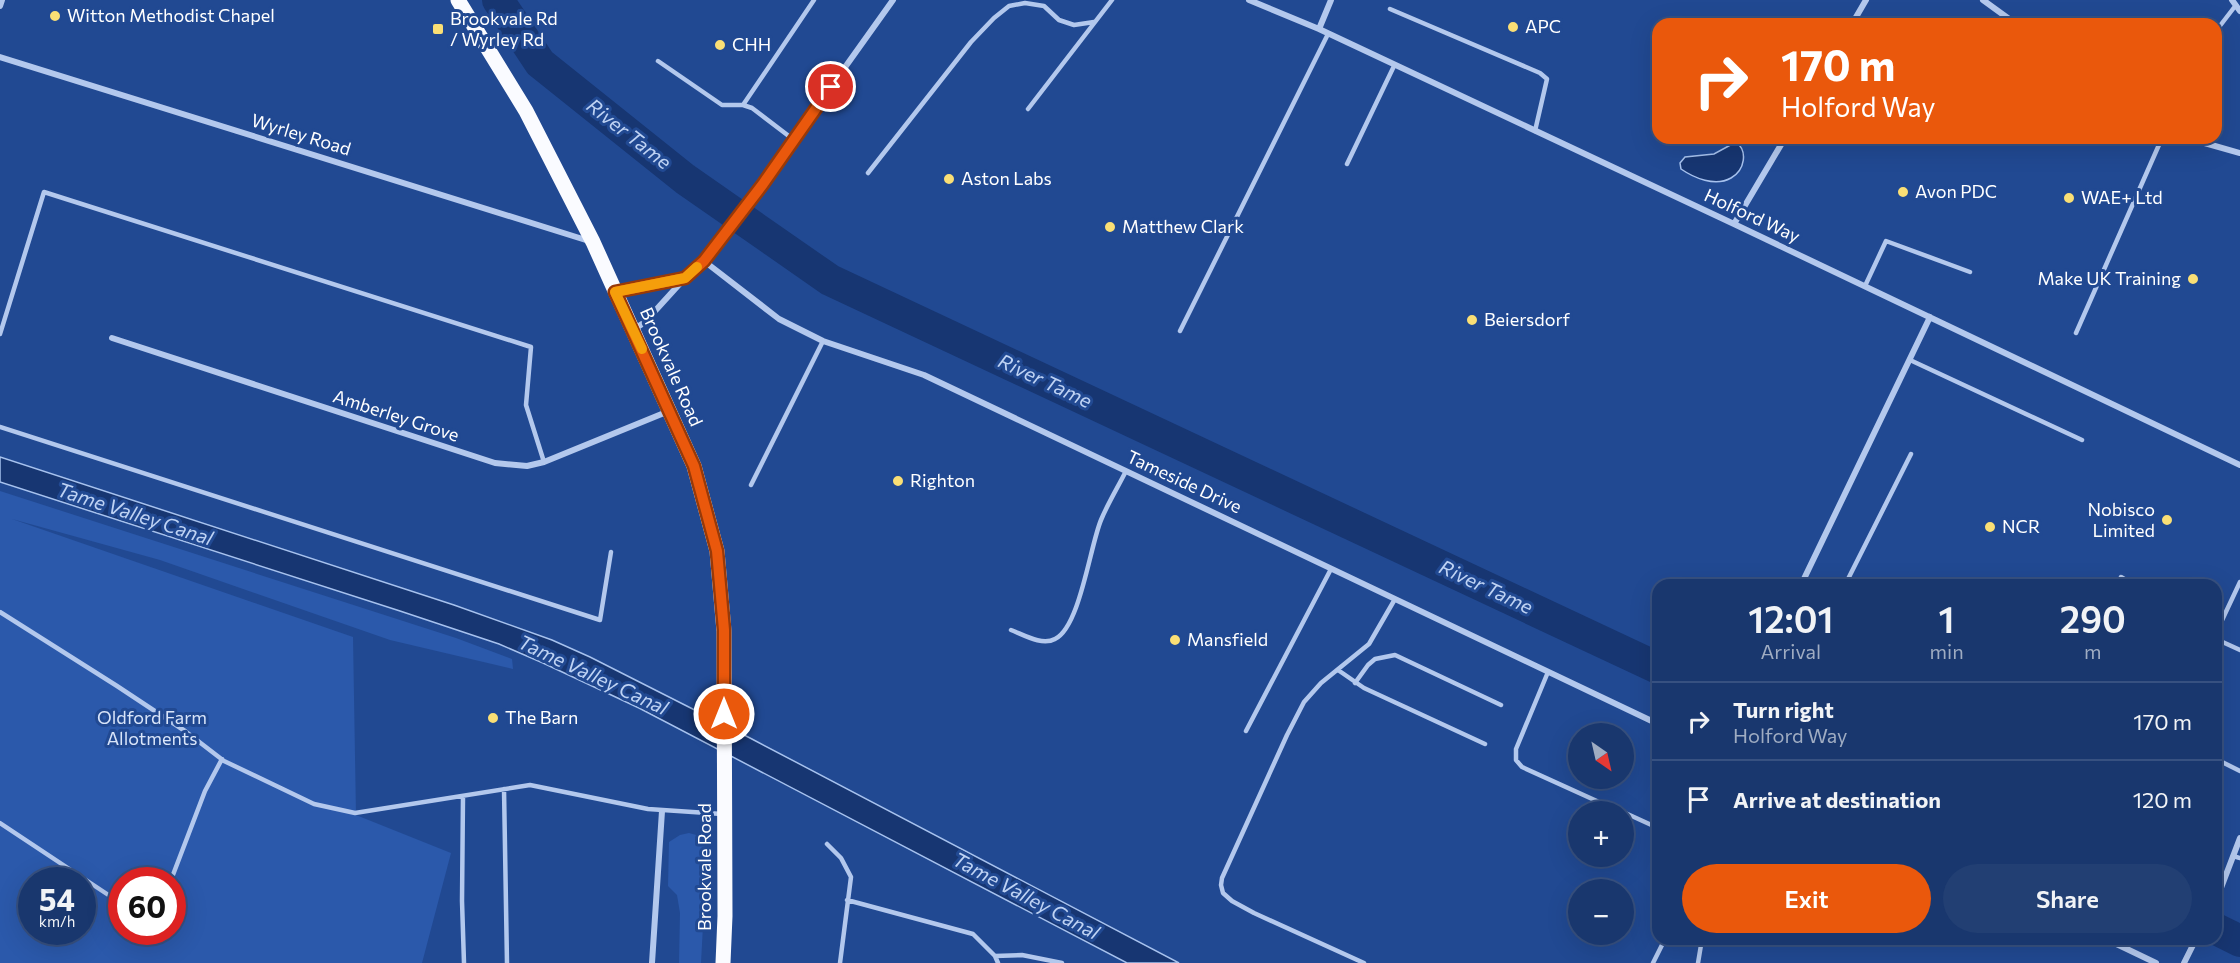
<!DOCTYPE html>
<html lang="en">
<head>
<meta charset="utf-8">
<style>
	body { margin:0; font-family:Commissioner,sans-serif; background:#223f73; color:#f1f3f6; height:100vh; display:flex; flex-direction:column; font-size:22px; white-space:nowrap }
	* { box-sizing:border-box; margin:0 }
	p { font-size:20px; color:#9facc2 }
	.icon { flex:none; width:33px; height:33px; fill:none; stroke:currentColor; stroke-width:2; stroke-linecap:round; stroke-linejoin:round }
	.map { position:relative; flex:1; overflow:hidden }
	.sheet { position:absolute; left:1652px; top:579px; width:570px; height:366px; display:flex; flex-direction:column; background:#19376e; border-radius:18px; box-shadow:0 6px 24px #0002,0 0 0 2px #375181 }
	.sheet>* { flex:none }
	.hud { position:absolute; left:1652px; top:18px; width:570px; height:126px; border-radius:18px; box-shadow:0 6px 24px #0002,0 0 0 2px #375181; background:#ea580c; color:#fff; overflow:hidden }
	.needle { width:39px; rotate:146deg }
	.buttons { position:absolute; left:1568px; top:723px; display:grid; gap:12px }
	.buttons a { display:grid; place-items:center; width:66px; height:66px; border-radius:50%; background:#19376e; box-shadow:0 6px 24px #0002,0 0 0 2px #375181; font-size:30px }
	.speed { position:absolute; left:18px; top:867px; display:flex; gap:12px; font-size:30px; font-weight:700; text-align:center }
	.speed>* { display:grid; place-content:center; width:78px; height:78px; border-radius:50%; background:#19376e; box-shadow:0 6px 24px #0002,0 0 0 2px #375181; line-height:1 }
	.speed small { font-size:15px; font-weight:400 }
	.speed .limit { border:9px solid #d22; background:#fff; color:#111 }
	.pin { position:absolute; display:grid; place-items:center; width:51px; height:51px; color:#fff; margin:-26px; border:3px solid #fff; border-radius:50%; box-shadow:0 2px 6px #0007 }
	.me { position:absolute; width:66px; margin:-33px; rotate:0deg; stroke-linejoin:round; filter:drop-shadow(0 0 4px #0008) }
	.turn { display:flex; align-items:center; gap:21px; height:126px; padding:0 30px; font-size:27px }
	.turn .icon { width:78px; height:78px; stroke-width:2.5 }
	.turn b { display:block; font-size:42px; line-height:51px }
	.eta { display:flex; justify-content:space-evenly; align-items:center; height:102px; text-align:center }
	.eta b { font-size:36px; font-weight:600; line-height:42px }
	.cta { display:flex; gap:12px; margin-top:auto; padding:12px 30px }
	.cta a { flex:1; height:69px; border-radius:36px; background:#ea580c; color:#fff; font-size:24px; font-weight:600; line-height:69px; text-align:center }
	.cta a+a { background:#223f73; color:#f1f3f6 }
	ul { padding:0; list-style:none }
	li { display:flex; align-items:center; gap:18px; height:78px; padding:0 30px; border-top:2px solid #375181 }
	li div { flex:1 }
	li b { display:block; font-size:22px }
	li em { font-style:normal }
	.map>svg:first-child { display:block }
</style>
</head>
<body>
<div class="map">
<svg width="2240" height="963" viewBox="0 0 2240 963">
	<rect width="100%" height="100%" fill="#214992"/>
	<!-- green -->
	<path fill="#2b59ab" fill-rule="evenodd" d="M0,491L456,638L512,659L513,669L390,640L160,560L12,519L353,637L356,815L451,853L422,963H0ZM32,880H82V932H32ZM122,880H172V932H122Z
		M689,833L700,836L707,850L701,963H679L680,913L677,895L668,886L669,842L680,835Z"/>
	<!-- water -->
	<path fill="#173672" stroke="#a7c2ee" stroke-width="1.5" d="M1736,142C1748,151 1745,170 1731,178C1715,187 1694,178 1681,169L1680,163L1685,157L1714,154Z
		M0,457L454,605L552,640L590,657L750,738L1179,963H1127L639,708L543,663L499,644L400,611L0,482Z"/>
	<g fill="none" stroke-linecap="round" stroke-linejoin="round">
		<!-- river -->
		<path stroke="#173672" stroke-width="32" d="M498,0L540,63L685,179L830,280L1658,668
			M2216,929L2240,941"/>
		<!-- lane -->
		<path stroke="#b3c8ed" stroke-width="4.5" d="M1390,9L1540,73L1547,79L1535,131
			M2216,31L2236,5
			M658,61L722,105H743L752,108L794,140
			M743,105L814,0
			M1028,109L1112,0
			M1347,164L1394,66
			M868,173L971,42L994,18L1009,6L1025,3L1044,6L1059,20L1074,25L1094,22
			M1865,286L1886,241L1970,272
			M1180,331L1328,34
			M2076,333L2162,138
			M0,334L44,192L531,347L526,405L544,462
			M1910,360L2082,440
			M0,427L600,620L611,552
			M751,485L823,341
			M2121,577L2134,585
			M1845,585L1911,454
			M0,612L117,686L185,731L224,761L314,804L355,813L530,785L648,809L722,814
			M1011,630C1024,635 1042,646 1055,639C1080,627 1090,546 1101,520C1108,503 1118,487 1126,471
			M2216,633L2240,582
			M2216,639L2240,650
			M1338,670L1364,688L1485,744
			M1548,672L1516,749V760L1522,767L1621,812
			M1355,683L1368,665L1375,659L1395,655L1501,705
			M1246,731L1331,569
			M2216,759L2240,771
			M504,789L507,963
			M463,796L462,901L464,963
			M1623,812L1658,828
			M0,823L122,904
			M827,844L841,858L851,877L840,963
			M2233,856L2240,858
			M171,880L205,791L222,759
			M847,900L973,934L995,956L998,963
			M995,956L1022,955L1062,963
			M1364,963L1254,913L1232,901L1223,893L1221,885L1222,878L1287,735L1304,702L1321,683L1369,644L1395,599
			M1653,963L1665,939
			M1698,963L1702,939"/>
		<!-- street -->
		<path stroke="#b3c8ed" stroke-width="6" d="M1249,0L1319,29L1734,224L2240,465
			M1983,0L2016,24
			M2232,0L2240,11
			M0,6L2,0
			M1852,24L1866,0
			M1319,29L1331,0
			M0,57L589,241
			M2187,138L2240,153
			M1734,224L1785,138
			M704,261L779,319L823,341L924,375L1658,724
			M615,292L684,278
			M633,330L645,322L685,278L704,261L726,234L893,0
			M112,338L495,463L527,466L544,462L669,411
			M1801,585L1930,317
			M2216,901L2240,838
			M2106,939L2156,963
			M652,963L662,811
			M2184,963L2196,939"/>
		<!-- primary -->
		<path stroke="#fafbff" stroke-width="15" d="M458,0L526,111L593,242L694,466L717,551L724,631L725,916L723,963"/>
	</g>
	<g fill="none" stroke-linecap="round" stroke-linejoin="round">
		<!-- route casing -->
		<g stroke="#983908" stroke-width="15">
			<path id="route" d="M724,714V630L717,551L694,466L615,292L685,278L704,261L763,184L831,87"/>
		</g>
		<!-- route -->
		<use href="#route" stroke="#ea580c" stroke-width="10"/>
		<!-- slow -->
		<path stroke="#f59e0b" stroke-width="10" d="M642,349L615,292L685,278L697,267"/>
	</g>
	<!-- markers -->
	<g fill="#fadf75" stroke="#214992" stroke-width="2">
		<circle cx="55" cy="16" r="6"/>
		<circle cx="1513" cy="27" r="6"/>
		<rect x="432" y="23" width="12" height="12" rx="3"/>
		<circle cx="720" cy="45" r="6"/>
		<circle cx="949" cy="179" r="6"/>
		<circle cx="1903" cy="192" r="6"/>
		<circle cx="2069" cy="198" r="6"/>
		<circle cx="1110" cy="227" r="6"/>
		<circle cx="2193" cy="279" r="6"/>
		<circle cx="1472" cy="320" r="6"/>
		<circle cx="898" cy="481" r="6"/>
		<circle cx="2167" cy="520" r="6"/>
		<circle cx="1990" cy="527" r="6"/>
		<circle cx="1175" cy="640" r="6"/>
		<circle cx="493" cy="718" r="6"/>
	</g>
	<g text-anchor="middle" stroke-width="6" stroke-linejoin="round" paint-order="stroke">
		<!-- poi labels -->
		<g font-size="18" fill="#fff" stroke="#214992" text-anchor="start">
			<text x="67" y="22">Witton Methodist Chapel</text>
			<text x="450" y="25">Brookvale Rd<tspan x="450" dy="21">/ Wyrley Rd</tspan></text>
			<text x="1525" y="33">APC</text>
			<text x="732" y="51">CHH</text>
			<text x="961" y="185">Aston Labs</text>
			<text x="1915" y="198">Avon PDC</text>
			<text x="2081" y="204">WAE+ Ltd</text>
			<text x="1122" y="233">Matthew Clark</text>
			<text x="2181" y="285" text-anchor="end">Make UK Training</text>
			<text x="1484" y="326">Beiersdorf</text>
			<text x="910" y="487">Righton</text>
			<text x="2155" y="516" text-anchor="end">Nobisco<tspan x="2155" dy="21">Limited</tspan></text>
			<text x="2002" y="533">NCR</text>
			<text x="1187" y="646">Mansfield</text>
			<text x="505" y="724">The Barn</text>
		</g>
		<!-- street labels -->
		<g font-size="18" fill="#fff" stroke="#214992">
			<text transform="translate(301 135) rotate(17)" y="6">Wyrley Road</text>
			<text transform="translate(1752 216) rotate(25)" y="6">Holford Way</text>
			<text transform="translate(671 367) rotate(66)" y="6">Brookvale Road</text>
			<text transform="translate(396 416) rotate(18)" y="6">Amberley Grove</text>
			<text transform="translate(1184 482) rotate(25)" y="6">Tameside Drive</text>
			<text transform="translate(705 867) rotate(-90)" y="6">Brookvale Road</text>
		</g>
		<!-- park labels -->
		<g font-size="18" fill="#d9e5fa" stroke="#214992">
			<text x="152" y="724">Oldford Farm<tspan x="152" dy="21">Allotments</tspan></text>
		</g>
		<!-- water labels -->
		<g font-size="20" font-style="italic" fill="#bfd3f4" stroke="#214992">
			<text transform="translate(629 134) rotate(38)" y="7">River Tame</text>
			<text transform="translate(1045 381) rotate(25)" y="7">River Tame</text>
			<text transform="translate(135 514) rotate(18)" y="7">Tame Valley Canal</text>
			<text transform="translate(1486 587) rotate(25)" y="7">River Tame</text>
			<text transform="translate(593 675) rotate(25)" y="7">Tame Valley Canal</text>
			<text transform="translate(1026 896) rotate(28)" y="7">Tame Valley Canal</text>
		</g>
	</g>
</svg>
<div class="buttons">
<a><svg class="needle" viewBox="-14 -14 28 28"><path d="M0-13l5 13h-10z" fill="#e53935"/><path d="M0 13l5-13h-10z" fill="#9facc2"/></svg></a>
<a>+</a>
<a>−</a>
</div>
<div class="speed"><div>54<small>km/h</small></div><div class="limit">60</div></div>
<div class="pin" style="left:831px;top:87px;background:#d93025"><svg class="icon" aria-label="arrive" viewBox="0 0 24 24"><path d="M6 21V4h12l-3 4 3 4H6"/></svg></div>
<svg class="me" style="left:724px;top:714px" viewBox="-20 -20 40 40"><circle r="17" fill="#ea580c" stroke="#fff" stroke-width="3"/><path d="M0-11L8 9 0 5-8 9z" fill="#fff"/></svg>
<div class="hud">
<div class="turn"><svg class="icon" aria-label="right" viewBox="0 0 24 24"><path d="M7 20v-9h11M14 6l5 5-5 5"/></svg><div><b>170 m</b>Holford Way</div></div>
</div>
<section class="sheet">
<div class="eta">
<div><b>12:01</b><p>Arrival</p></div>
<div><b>1</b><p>min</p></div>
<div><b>290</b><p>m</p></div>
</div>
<ul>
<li><svg class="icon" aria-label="right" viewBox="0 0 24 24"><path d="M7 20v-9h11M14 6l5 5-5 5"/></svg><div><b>Turn right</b><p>Holford Way</p></div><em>170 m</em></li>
<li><svg class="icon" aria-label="arrive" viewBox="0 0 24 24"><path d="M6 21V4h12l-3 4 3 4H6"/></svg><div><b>Arrive at destination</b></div><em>120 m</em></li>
</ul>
<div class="cta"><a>Exit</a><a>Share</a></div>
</section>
</div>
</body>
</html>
